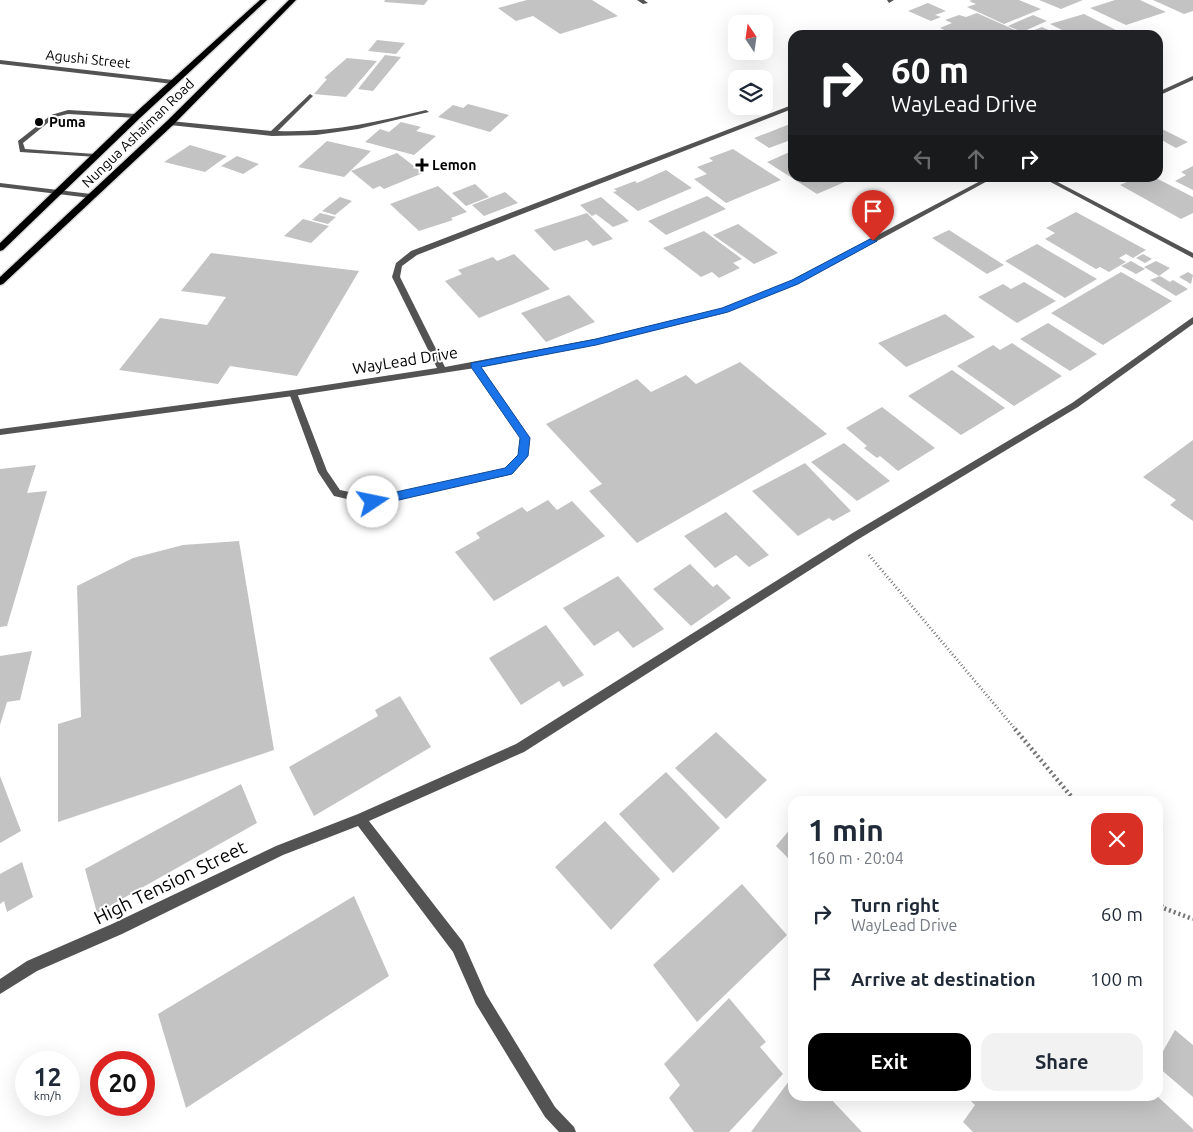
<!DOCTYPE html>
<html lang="en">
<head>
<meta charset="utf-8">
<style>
	body { margin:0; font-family:Ubuntu,sans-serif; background:#f2f2f3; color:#1f2937; height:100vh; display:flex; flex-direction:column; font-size:19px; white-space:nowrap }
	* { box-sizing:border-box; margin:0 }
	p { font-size:16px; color:#747a83 }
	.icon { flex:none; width:28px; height:28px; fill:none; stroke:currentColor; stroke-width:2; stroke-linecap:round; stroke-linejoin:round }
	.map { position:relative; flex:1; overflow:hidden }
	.side { position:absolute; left:788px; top:796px; width:375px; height:305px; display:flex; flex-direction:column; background:#fff; border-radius:15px; box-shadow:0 5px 20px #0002 }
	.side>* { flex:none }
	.hud { position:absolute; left:788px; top:30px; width:375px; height:152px; border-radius:15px; box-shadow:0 5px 20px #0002; background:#202124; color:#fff; overflow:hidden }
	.needle { width:32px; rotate:347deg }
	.buttons { position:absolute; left:728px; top:15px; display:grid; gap:10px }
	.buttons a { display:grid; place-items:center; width:45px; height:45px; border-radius:10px; background:#fff; box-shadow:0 5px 20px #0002; font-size:25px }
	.speed { position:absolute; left:15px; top:1051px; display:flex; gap:10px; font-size:25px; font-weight:700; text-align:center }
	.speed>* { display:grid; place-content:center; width:65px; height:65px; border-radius:50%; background:#fff; box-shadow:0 5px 20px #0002; line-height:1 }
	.speed small { font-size:12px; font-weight:400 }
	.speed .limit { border:8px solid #d22; background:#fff; color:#111 }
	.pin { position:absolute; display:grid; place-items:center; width:42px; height:42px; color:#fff; margin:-51px -21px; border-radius:50% 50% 50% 0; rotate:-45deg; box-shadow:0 0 5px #0007 }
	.pin .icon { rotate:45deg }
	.me { position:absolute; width:55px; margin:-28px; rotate:79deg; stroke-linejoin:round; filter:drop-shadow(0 0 4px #0008) }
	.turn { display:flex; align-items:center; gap:18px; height:105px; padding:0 20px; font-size:22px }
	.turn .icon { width:65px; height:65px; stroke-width:2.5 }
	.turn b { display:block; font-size:35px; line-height:42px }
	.lanes { display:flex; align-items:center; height:48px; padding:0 20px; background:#0003; justify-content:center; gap:25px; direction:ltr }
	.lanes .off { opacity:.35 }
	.round { display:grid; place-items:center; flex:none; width:52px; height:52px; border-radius:15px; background:#f2f2f3 }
	.summary { display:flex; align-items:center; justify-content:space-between; height:85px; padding:0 20px }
	h1 { font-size:30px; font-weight:600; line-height:38px }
	.primary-button { display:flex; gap:10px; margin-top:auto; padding:10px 20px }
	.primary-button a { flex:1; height:58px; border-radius:15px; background:#000; color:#fff; font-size:20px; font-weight:600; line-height:58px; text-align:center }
	.primary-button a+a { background:#f2f2f3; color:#1f2937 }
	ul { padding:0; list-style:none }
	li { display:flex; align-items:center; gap:15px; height:65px; padding:0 20px }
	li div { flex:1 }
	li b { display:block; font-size:19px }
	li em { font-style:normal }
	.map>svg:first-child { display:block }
</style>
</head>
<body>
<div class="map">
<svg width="1193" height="1132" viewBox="0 0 1193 1132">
	<rect width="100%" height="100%" fill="#fff"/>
	<!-- building -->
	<path fill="#c3c3c3" d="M385,0H428L424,5L384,2Z
		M527,0H592L618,16L560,34L533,16L516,21L498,8Z
		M972,0H1019L1041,9L1004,24L967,7L976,4L969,1Z
		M1039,0H1083L1061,9Z
		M1115,0H1140L1166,12L1126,25L1090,8Z
		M1153,0H1193V11L1184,14Z
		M928,3L946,11L935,15L941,17L931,21L908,11Z
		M977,13L1015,30L1002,35H955L940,28L952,23L945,20L959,15L966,17Z
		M1084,14L1126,35H1072L1050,24Z
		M1033,15L1047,21L1022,32L1008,26Z
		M1042,27L1060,35H1022Z
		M377,40L405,43L396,54L368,51Z
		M385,55L401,57L373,91L358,89Z
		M347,58L377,61L346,97L314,94L327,79L324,78Z
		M468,104L509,115L490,132L438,117L453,105L463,108Z
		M401,122L421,127L416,131L436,136L414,155L365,142L380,129L389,132Z
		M790,124L792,125V143L788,141L769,148L754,138Z
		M1158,127L1188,142L1176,148L1158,138Z
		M327,141L371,151L344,177L298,167Z
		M190,145L227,156L205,172L164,162Z
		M733,149L781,180L726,203L694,179L707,174L697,167L713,161L709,158Z
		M792,151V178H854L817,194L767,162Z
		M397,153L423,173L384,189L380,186L373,189L351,171Z
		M237,156L259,164L243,174L221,166Z
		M1193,166V190L1175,181L1186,175L1181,172Z
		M666,170L692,188L638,211L613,192L617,191L614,189L635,181L637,183Z
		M1136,178H1156L1193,197V213L1181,219L1120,185Z
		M475,184L489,197L466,206L452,193Z
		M438,186L467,212L451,218L453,220L419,231L390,204Z
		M505,192L518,203L484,216L472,205Z
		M707,196L726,209L666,235L648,221Z
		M340,197L352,201L335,215L322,211Z
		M601,197L629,221L613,227L596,214L592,216L580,205Z
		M1076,212L1146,250L1133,258L1126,254L1119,258L1126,262L1109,272L1100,267L1096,269L1045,239L1055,233L1046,228Z
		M320,213L336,217L328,224L312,220Z
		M587,213L613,239L593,246L587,240L554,251L534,230Z
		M303,219L329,226L311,243L284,236Z
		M738,224L778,253L754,264L713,235Z
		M949,230L1004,265L987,274L932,238Z
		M704,231L742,259L733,263L740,268L719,278L712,272L701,277L663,248Z
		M1037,244L1097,279L1065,298L1005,261Z
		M211,253L359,271L297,376L230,366L218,384L119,370L160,318L207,325L226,297L181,291Z
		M514,254L550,289L479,318L445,281L462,274L458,270L493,257L497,261Z
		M1143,254L1152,259L1145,263L1136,258Z
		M1131,261L1145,269L1136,274L1121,266Z
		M1156,261L1170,268L1159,276L1144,267Z
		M1121,272L1172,301L1103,345L1051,313Z
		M1188,272L1193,275L1191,284L1179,277Z
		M1160,276L1170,282L1173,280L1188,289L1176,296L1150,280Z
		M1024,282L1056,301L1017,323L978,297L1003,284L1011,289Z
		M569,295L595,322L546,342L521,313Z
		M945,314L975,337L906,367L878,343Z
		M1048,323L1097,354L1070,371L1020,339Z
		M1012,343L1062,376L1014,406L957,366L993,345L1000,350Z
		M740,362L827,434L637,543L589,491L602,484L546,424L637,379L651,392L686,375L696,384Z
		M952,370L1005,408L961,435L908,396Z
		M882,407L935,448L898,471L880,456L877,458L864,448L867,446L846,428Z
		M1193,440V521L1170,505L1176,500L1143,477Z
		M844,443L890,481L857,501L811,462Z
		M805,463L851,511L833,521L829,518L798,536L752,491Z
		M36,465L27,493L47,491L7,626L0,627V469Z
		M548,500L557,510L572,501L605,536L494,601L455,552L480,538L476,533L522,507L527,512Z
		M726,512L769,555L749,567L736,555L715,568L684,536Z
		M239,541L274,750L58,822V724L81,717L77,586L133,558L183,545Z
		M690,564L713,587L717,584L731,598L691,626L653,589Z
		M618,576L664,629L633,648L618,631L594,646L563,608Z
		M546,625L584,675L563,687L559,681L521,705L489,658Z
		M32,651L20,700L7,702L0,725V656Z
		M400,696L431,747L314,816L289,767L378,716L375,710Z
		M716,732L767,780L726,819L675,768Z
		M666,772L720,828L673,873L619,814Z
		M0,776L21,831L0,843Z
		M241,784L257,823L97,913L85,869Z
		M605,821L660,879L611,930L555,867Z
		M792,827V862L776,846Z
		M22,862L33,897L7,912L4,901L0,904V874Z
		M742,884L787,935L697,1022L653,965Z
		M354,896L389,976L186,1108L158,1014Z
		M729,998L766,1042L760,1047L783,1074L729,1132H694L669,1098L680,1085L664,1064Z
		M1175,1030L1193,1045V1097L1158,1067V1060Z
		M792,1077V1096H828L862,1132H751Z
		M966,1096H1157L1193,1129V1132H973L963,1122L975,1105Z"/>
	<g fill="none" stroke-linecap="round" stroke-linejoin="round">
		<!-- primary casing -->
		<g stroke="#dbdbdb" stroke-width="3">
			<path id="primary" d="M260,0H267L140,118L3,250L0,251V243L134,114Z
				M289,0H296L173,125L3,284L0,285V277L167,121Z"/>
		</g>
		<!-- path-far1 -->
		<path stroke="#757575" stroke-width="3" stroke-dasharray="1 2.5" stroke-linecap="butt" d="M869,555L1016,730"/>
		<!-- path -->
		<path stroke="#757575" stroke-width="4.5" stroke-dasharray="2 3" stroke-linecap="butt" d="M1015,729L1075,801
			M1158,901L1163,908L1193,919"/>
		<!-- lane -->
		<path fill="#535353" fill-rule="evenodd" d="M637,0H644L648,3L643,4Z
			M310,94L313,96L278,131C329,133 377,122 426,110L429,112L358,129L316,135L272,136L170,125L167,123L170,121L271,131Z
			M68,110L137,114L140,116L137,118L68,114L55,117L23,143L25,149L95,154L97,155V157L20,152L18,141L51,115Z
			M475,362L478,363L529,437L528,456L512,474L509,475L373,505L334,496L318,472L289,393L290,391H296L297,393L327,471L340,490L373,497L506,469L519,455L521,437L471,365Z"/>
		<!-- street -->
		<path fill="#535353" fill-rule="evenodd" d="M887,0H894L889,3Z
			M0,60L173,80L176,82L173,84L0,64Z
			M1193,76V80L1158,96V92Z
			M792,105V109L417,255L402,266L400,277L445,367L595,339L723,308L792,280L986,178H993L798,284L725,313L595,345L475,368L293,396L0,435V429L293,390L437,368L392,277L396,263L411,251Z
			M1043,178H1050L1193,253V258Z
			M0,183L91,194L94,196L91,198L0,187Z
			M1193,317V324L1078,407L857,540L524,752L369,821L463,942L486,994L555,1107L574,1127L576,1132H559L545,1117L476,1004L453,952L358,826L283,855L122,934L37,971L0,994V979L27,961L112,924L276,846L358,814L516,744L851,534L1072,403Z"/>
		<!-- primary -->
		<use href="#primary" fill="#000" fill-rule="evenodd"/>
	</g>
	<!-- route -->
	<path fill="#1a73e8" stroke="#114b97" d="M870,239L877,241L798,284L728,312L596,345L481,367L530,438L528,456L512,474L373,506L367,502L373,497L505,468L518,455L520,438L471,367V363L596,339L722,308L792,280Z"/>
	<!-- markers -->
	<g fill="#000" stroke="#fff" stroke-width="2">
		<circle cx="39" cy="122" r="5"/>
		<path d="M419.5 157.5h5v5h5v5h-5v5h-5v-5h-5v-5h5z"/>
	</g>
	<g text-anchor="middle" stroke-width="4" stroke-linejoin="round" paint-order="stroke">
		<!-- far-street labels -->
		<g font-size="14" fill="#000" stroke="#fff">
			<text transform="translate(88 59) rotate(6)" y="5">Agushi Street</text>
			<text transform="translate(138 133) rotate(-44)" y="5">Nungua Ashaiman Road</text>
		</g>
		<!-- far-poi labels -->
		<g font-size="14" font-weight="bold" fill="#000" stroke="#fff" text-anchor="start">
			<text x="49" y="127">Puma</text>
			<text x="432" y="170">Lemon</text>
		</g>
		<!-- street labels -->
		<g font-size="16" fill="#000" stroke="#fff">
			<text transform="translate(405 360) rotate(-9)" y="6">WayLead Drive</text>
		</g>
		<!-- near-street labels -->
		<g font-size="19" fill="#000" stroke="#fff">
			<text transform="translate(170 882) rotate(-26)" y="7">High Tension Street</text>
		</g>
	</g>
</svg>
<div class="buttons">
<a><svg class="needle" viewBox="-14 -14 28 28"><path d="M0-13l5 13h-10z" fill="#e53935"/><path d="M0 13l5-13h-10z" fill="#747a83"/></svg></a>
<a><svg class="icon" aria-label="layers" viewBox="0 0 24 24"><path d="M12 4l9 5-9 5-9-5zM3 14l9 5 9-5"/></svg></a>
</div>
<div class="speed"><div>12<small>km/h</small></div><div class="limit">20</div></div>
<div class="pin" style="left:873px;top:241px;background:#d93025"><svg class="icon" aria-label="arrive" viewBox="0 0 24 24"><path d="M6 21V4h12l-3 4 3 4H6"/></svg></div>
<svg class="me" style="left:373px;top:502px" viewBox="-20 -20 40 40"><circle r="19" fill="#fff"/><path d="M0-13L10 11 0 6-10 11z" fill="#1a73e8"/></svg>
<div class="hud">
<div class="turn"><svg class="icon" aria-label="right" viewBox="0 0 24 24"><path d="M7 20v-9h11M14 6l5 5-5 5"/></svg><div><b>60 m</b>WayLead Drive</div></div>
<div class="lanes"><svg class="icon off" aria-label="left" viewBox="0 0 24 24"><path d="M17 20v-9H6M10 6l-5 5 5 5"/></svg><svg class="icon off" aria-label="ahead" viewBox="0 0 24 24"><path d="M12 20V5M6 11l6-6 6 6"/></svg><svg class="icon" aria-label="right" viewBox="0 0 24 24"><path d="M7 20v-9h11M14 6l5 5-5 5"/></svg></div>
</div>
<section class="side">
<div class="summary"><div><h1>1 min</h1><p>160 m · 20:04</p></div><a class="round" style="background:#d93025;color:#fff"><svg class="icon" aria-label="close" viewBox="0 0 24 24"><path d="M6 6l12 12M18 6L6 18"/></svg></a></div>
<ul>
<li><svg class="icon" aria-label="right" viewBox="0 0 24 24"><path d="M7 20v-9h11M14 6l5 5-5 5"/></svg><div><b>Turn right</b><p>WayLead Drive</p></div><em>60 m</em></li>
<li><svg class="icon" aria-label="arrive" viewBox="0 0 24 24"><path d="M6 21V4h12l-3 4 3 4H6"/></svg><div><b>Arrive at destination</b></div><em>100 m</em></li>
</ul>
<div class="primary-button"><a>Exit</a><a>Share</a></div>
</section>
</div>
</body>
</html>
